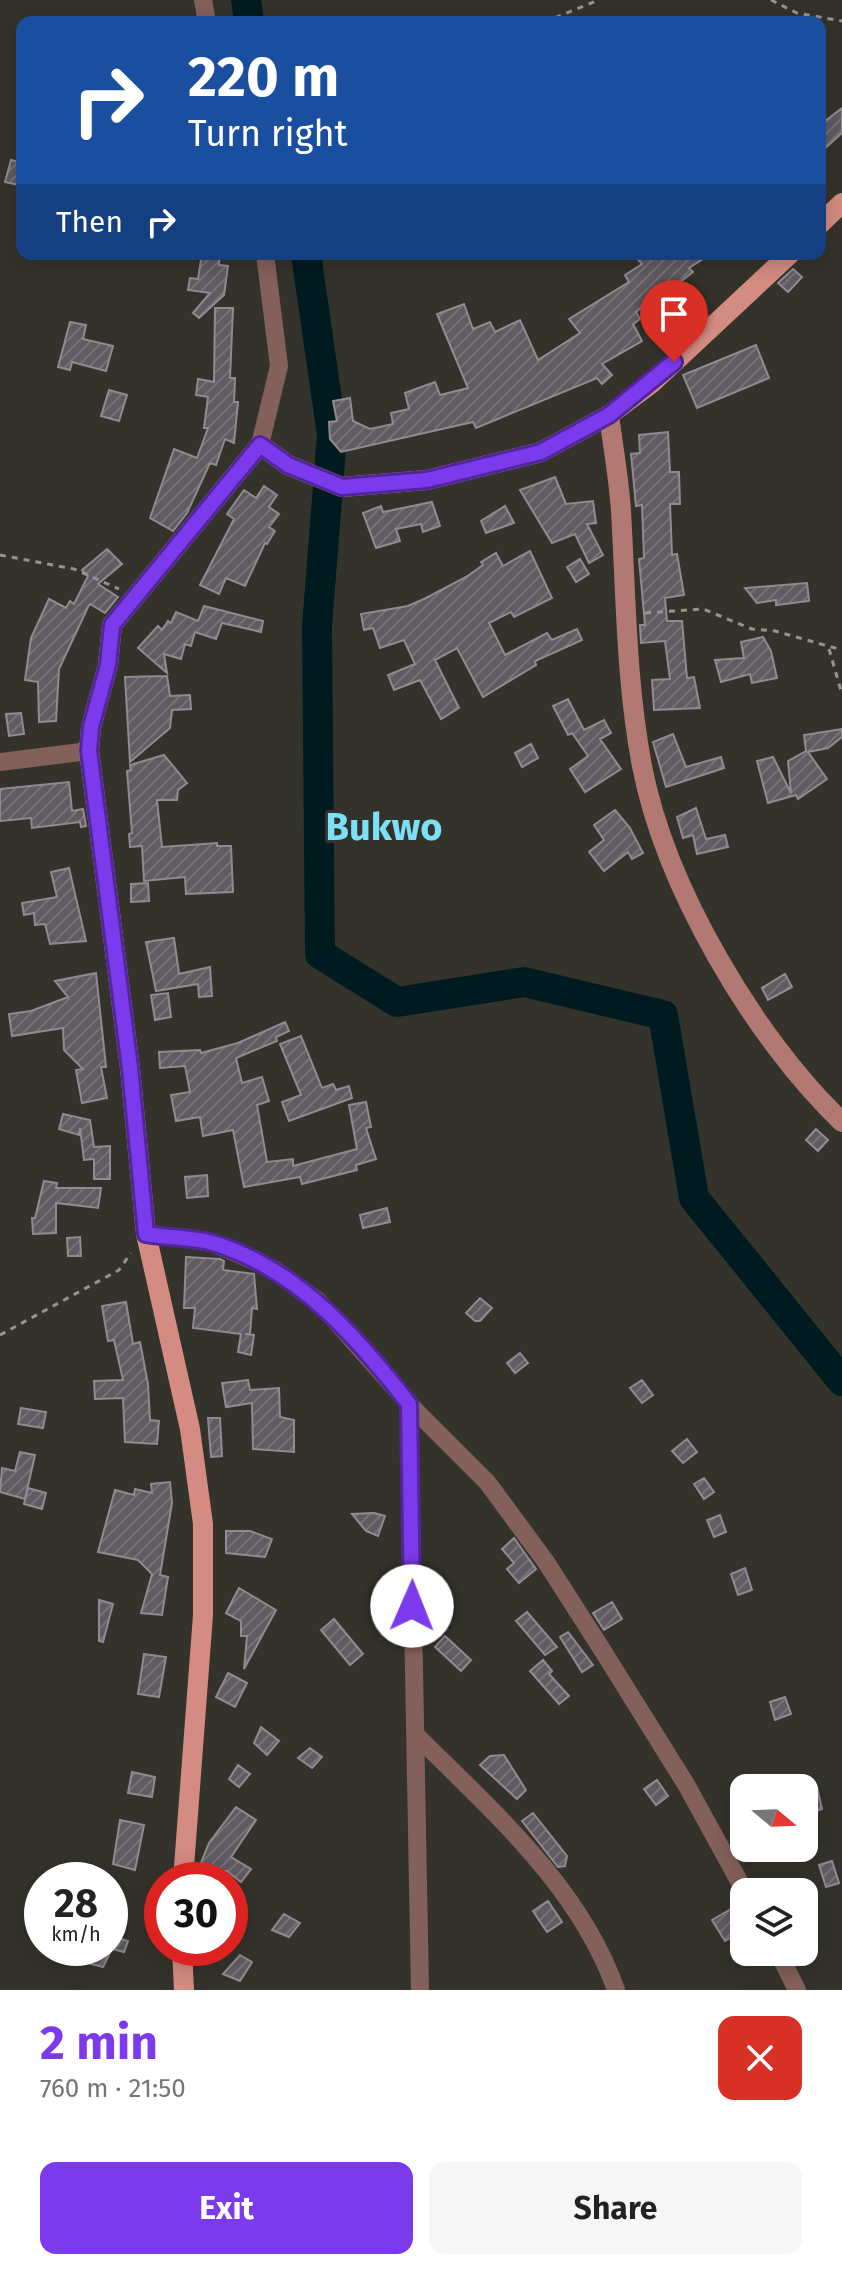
<!DOCTYPE html>
<html lang="en">
<head>
<meta charset="utf-8">
<style>
	body { margin:0; font-family:"Fira Sans",sans-serif; background:#f6f6f6; color:#222; height:100vh; display:flex; flex-direction:column; font-size:30px; white-space:nowrap }
	* { box-sizing:border-box; margin:0 }
	p { font-size:26px; color:#767676 }
	.icon { flex:none; width:44px; height:44px; fill:none; stroke:currentColor; stroke-width:2; stroke-linecap:round; stroke-linejoin:round }
	.map { position:relative; height:1990px; overflow:hidden }
	.details { display:flex; flex-direction:column; background:#fff; flex:1 }
	.details>* { flex:none }
	.top-card { position:absolute; left:16px; top:16px; width:810px; height:244px; border-radius:16px; box-shadow:0 4px 20px #0003; background:#1a4fa0; color:#fff; overflow:hidden }
	.needle { width:52px; rotate:109deg }
	.fabs { position:absolute; left:730px; top:1774px; display:grid; gap:16px }
	.fabs a { display:grid; place-items:center; width:88px; height:88px; border-radius:16px; background:#fff; box-shadow:0 4px 20px #0003; font-size:40px }
	.speed { position:absolute; left:24px; top:1862px; display:flex; gap:16px; font-size:40px; font-weight:700; text-align:center }
	.speed>* { display:grid; place-content:center; width:104px; height:104px; border-radius:50%; background:#fff; box-shadow:0 4px 20px #0003; line-height:1 }
	.speed small { font-size:20px; font-weight:400 }
	.speed .limit { border:12px solid #d22; background:#fff; color:#111 }
	.pin { position:absolute; display:grid; place-items:center; width:68px; height:68px; color:#fff; margin:-82px -34px; border-radius:50% 50% 50% 0; rotate:-45deg; box-shadow:0 0 8px #0007 }
	.pin .icon { rotate:45deg }
	.me { position:absolute; width:88px; margin:-44px; rotate:1deg; stroke-linejoin:round; filter:drop-shadow(0 0 6px #0008) }
	.turn { display:flex; align-items:center; gap:28px; height:168px; padding:0 40px; font-size:36px }
	.turn .icon { width:104px; height:104px; stroke-width:2.5 }
	.turn b { display:block; font-size:56px; line-height:68px }
	.then { display:flex; align-items:center; height:76px; padding:0 40px; background:#0003; gap:16px; font-size:30px }
	.round { display:grid; place-items:center; flex:none; width:84px; height:84px; border-radius:16px; background:#f6f6f6 }
	.summary { display:flex; align-items:center; justify-content:space-between; height:136px; padding:0 40px }
	h1 { font-size:48px; font-weight:700; line-height:60px; color:#7c3aed }
	.primary-button { display:flex; gap:16px; margin-top:auto; padding:16px 40px }
	.primary-button a { flex:1; height:92px; border-radius:16px; background:#7c3aed; color:#fff; font-size:32px; font-weight:700; line-height:92px; text-align:center }
	.primary-button a+a { background:#f6f6f6; color:#222 }
	.map>svg:first-child { display:block }
</style>
</head>
<body>
<div class="map">
<svg width="842" height="1990" viewBox="0 0 842 1990">
	<defs>
		<pattern id="building-hatch" width="6" height="6" patternUnits="userSpaceOnUse" patternTransform="scale(2)"><rect width="6" height="6" fill="#605a61"/><path d="M-1 1l2-2M0 6l6-6M5 7l2-2" fill="none" stroke="#777277"/></pattern>
	</defs>
	<rect width="100%" height="100%" fill="#34332b"/>
	<g fill="none" stroke-linecap="round" stroke-linejoin="round">
		<!-- river -->
		<path stroke="#001b20" stroke-width="30" d="M246,0L249,22
			M306,254L332,435L317,626L320,954L397,1002L524,982L663,1015L694,1198L842,1381"/>
	</g>
	<!-- building -->
	<path fill="url(#building-hatch)" stroke="#918a92" stroke-width="2" d="M842,108V133L820,153V125Z
		M11,160L22,163L19,185L5,182Z
		M202,254H220L219,265L228,266L224,295L199,318L193,313L210,293L188,290L190,278L198,279Z
		M633,254H711L689,268L693,272L674,287L672,284L636,312L640,319L633,324L642,341L602,364L612,375L602,384L597,378L476,428L473,422L341,452L330,439L329,422L337,421L333,401L350,398L353,421L370,429L393,424L391,413L409,409L405,393L435,382L440,395L468,388L437,314L464,304L473,329L490,322L495,332L520,320L538,360L580,333L569,319L629,282L625,275L642,264Z
		M793,269L802,277L788,292L778,283Z
		M215,308H233L230,378H235L234,402H238L234,443L225,439L216,465L210,463L187,513L173,531L150,518L174,449L197,458L208,428H204L208,397L196,395L198,379L214,382Z
		M70,322L86,325L83,339L113,346L106,371L72,362L70,370L58,367Z
		M756,345L769,378L697,408L683,375Z
		M109,390L127,395L119,421L101,416Z
		M668,432L670,472H679L680,504H670L672,555L677,554L684,595L665,598L667,621H682L687,678L694,677L700,708L654,710L652,680L670,679L665,641L641,643L640,625H645L639,559L644,558L642,505L636,506L631,454L640,453L639,435Z
		M555,477L566,504L593,501L596,523L587,524L603,555L589,563L575,534L552,543L520,490Z
		M264,486L277,495L269,507L279,514L269,527L275,531L267,544L265,543L245,586L226,578L219,594L200,585L234,519L227,514L244,490L256,498Z
		M432,502L440,526L423,532L421,524L396,529L400,541L376,548L363,513L381,506L383,512Z
		M505,506L514,523L486,533L481,521Z
		M107,549L122,564L98,584L118,597L105,613L90,604L88,607L59,669L56,721L39,722L38,682L25,680L31,638L49,599L66,608L70,601L74,604L88,576L82,570Z
		M530,551L552,598L514,617L511,612L489,623L505,655L547,633L552,640L577,629L582,640L535,661L536,665L483,697L457,648L435,660L459,708L441,719L420,680L394,690L388,675L415,664L404,640L380,648L373,628L364,630L361,614L408,606L426,598L466,577L483,565L481,562L496,553L503,566Z
		M580,559L589,574L576,582L567,567Z
		M807,583L809,601L776,605V600L757,603L745,588Z
		M204,606L263,621L261,632L222,623L216,639L195,632L191,646L185,644L181,659L164,654L167,673L138,648L158,626L162,630L168,621L171,623L176,612L198,621Z
		M763,637L771,651L777,678L752,683L750,674L721,682L715,660L744,658L741,642Z
		M167,676L170,696L190,695L191,709L172,710L170,728L130,762L125,677Z
		M568,699L584,730L604,720L611,733L600,739L621,769L585,792L570,769L588,756L572,733L568,735L553,706Z
		M21,713L24,734L9,736L6,714Z
		M842,729V737L828,748L808,752L827,779L798,799L796,795L768,803L757,761L773,757L791,793L788,761L806,751L804,735Z
		M673,734L686,767L721,757L724,768L666,787L653,742Z
		M531,744L538,758L522,767L515,753Z
		M164,755L187,783L178,790L177,800H157L162,847L217,843V846H231L233,892L186,894L185,877L144,881L142,846L130,847L129,834L132,833L127,771L131,770L130,765Z
		M69,782L72,811L83,809L86,826L81,827L80,822L32,828L31,818L0,821V789Z
		M696,808L706,839L725,835L728,847L697,854L693,835L683,838L677,817Z
		M615,810L630,828L643,853L632,859L628,852L604,871L589,852L604,840L594,825Z
		M69,868L86,941L50,944L45,924L35,925L34,913L24,915L22,903L57,897L51,872Z
		M148,883L149,901L131,902V884Z
		M174,938L179,974L210,967L212,996L199,997L198,984L156,991L146,942Z
		M96,973L106,1067H101L107,1098L82,1103L76,1070L83,1069L64,1050L63,1028L12,1036L9,1014L31,1011L68,997L55,981Z
		M785,974L792,987L768,1000L762,988Z
		M168,993L171,1017L155,1020L151,995Z
		M285,1022L289,1031L276,1037L277,1041L236,1058L242,1083L262,1077L269,1101L257,1105L267,1162L293,1159V1166L357,1149L349,1105L366,1102L371,1127L366,1128L376,1159L356,1165L357,1170L302,1184L300,1177L244,1187L233,1130L203,1136L200,1117L176,1121L171,1095L190,1092L185,1066L160,1068L159,1052L200,1050L201,1053L238,1043Z
		M301,1036L322,1088L333,1084L336,1090L349,1086L352,1098L289,1121L282,1102L301,1095L280,1044Z
		M63,1114L90,1120L94,1147L110,1146V1179H94V1159L84,1160L80,1128L79,1135L59,1129Z
		M816,1129L828,1140L818,1151L806,1140Z
		M207,1175L208,1196L187,1198L185,1177Z
		M44,1181L57,1183L56,1188H101L98,1208L56,1203V1233L33,1234L32,1218H35Z
		M387,1208L390,1222L363,1228L360,1215Z
		M80,1237L81,1256H68L67,1238Z
		M186,1257L220,1259L224,1261L223,1270L254,1274L257,1309L252,1308L250,1334H245L254,1335L251,1355L238,1352L241,1334L193,1328L195,1308H184Z
		M480,1298L492,1308L480,1321H475L466,1313Z
		M126,1302L133,1344L140,1342L148,1384L150,1420L159,1421L157,1444L125,1442L123,1398L95,1399L94,1381L123,1380L114,1340L108,1341L102,1306Z
		M520,1353L528,1363L515,1373L507,1363Z
		M248,1380L250,1390L279,1388L280,1417L294,1420V1452L253,1449L252,1403L226,1407L222,1383Z
		M642,1380L653,1395L642,1403L630,1388Z
		M21,1408L46,1412L43,1428L18,1424Z
		M208,1418H220L222,1456L211,1457Z
		M687,1439L697,1452L683,1463L672,1451Z
		M20,1452L35,1455L25,1499L0,1492L2,1468L15,1471Z
		M704,1478L714,1492L704,1499L694,1484Z
		M170,1482L172,1503L160,1575L168,1577L162,1615L141,1613L152,1574L138,1560L98,1552L115,1490L134,1495L135,1489L152,1493L151,1484Z
		M28,1488L46,1493L42,1509L24,1504Z
		M374,1513L385,1516L378,1536L366,1531L352,1514Z
		M720,1515L726,1532L714,1537L707,1520Z
		M226,1531H250L272,1539L265,1557L226,1553Z
		M514,1538L536,1569L519,1583L507,1569L514,1563L502,1549Z
		M745,1568L752,1590L738,1595L731,1574Z
		M239,1588L276,1610L244,1669L247,1636H241V1621L226,1613Z
		M99,1600L113,1604L103,1642L99,1641Z
		M612,1602L622,1619L604,1630L593,1613Z
		M527,1612L557,1647L545,1655L516,1621Z
		M334,1619L363,1654L350,1665L321,1630Z
		M568,1632L593,1665L582,1672L560,1637Z
		M445,1636L471,1660L461,1671L435,1647Z
		M144,1654L166,1657L159,1697L138,1694Z
		M543,1660L552,1671L549,1674L569,1696L559,1704L530,1671Z
		M228,1673L247,1683L235,1707L216,1697Z
		M785,1697L791,1714L775,1720L770,1702Z
		M261,1727L279,1741L267,1755L254,1743Z
		M310,1748L322,1757L312,1768L298,1758Z
		M504,1755L526,1790L517,1799L480,1765L490,1756Z
		M238,1765L250,1774L239,1787L229,1779Z
		M132,1772L155,1777L152,1797L128,1793Z
		M657,1780L668,1796L656,1805L644,1789Z
		M817,1787L822,1809L807,1814L804,1791Z
		M236,1807L256,1820L231,1857L251,1869L241,1882L227,1871L198,1870L209,1843Z
		M533,1813L567,1856L565,1866L558,1867L522,1821Z
		M120,1820L144,1825L135,1870L113,1864Z
		M832,1861L839,1883L826,1887L819,1865Z
		M548,1901L562,1922L547,1932L533,1911Z
		M738,1905L744,1919L732,1926L737,1934L725,1941L712,1920Z
		M284,1914L300,1923L289,1937L272,1930Z
		M110,1935L128,1941L124,1952L112,1949L103,1967L88,1963L96,1948H110Z
		M240,1955L252,1962L240,1981L223,1974Z"/>
	<g fill="none" stroke-linecap="round" stroke-linejoin="round">
		<!-- path -->
		<path stroke="#95948e" stroke-width="3" stroke-dasharray="6 6" stroke-linecap="butt" d="M771,0L797,13L842,21
			M544,22L599,0
			M0,555L74,569L119,589
			M645,613L703,609L752,629L775,631L842,650
			M829,649L842,694
			M0,1335L119,1270L131,1253"/>
		<!-- street -->
		<path stroke="#84605b" stroke-width="18" d="M203,0L207,22
			M260,445L279,366L265,254
			M0,762L89,751
			M146,1234L210,1242L275,1270L317,1300L409,1404L487,1482L546,1562L601,1648L687,1786L745,1892
			M409,1404L420,1990
			M417,1736C493,1812 580,1887 616,1990
			M778,1952L797,1990"/>
		<!-- secondary -->
		<path stroke="#b17971" stroke-width="20" d="M609,415C613,447 619,479 621,511C626,596 626,682 642,766C665,886 754,1038 842,1122"/>
		<!-- primary -->
		<path stroke="#d48b81" stroke-width="20" d="M820,224L842,203
			M183,1880L203,1615V1524L190,1429L146,1234L130,1068L89,751L91,727L108,665L112,625L260,445L288,465L342,487L427,480L541,452L609,415L652,383L790,254
			M182,1948L184,1990"/>
	</g>
	<g fill="none" stroke-linecap="round" stroke-linejoin="round">
		<!-- route casing -->
		<g stroke="#51269a" stroke-width="20">
			<path id="route" d="M412,1606L409,1404C356,1336 298,1269 213,1243C192,1237 167,1238 146,1234L130,1068L89,751L91,727L108,665L112,625L260,445L288,465L342,487L427,480L541,452L609,415L674,362"/>
		</g>
		<!-- route -->
		<use href="#route" stroke="#7c3aed" stroke-width="14"/>
	</g>
	<g text-anchor="middle" stroke-width="6" stroke-linejoin="round" paint-order="stroke">
		<!-- town labels -->
		<g font-size="38" font-weight="bold" fill="#7ce0f9" stroke="#34332b">
			<text x="384" y="840">Bukwo</text>
		</g>
	</g>
</svg>
<div class="fabs">
<a><svg class="needle" viewBox="-14 -14 28 28"><path d="M0-13l5 13h-10z" fill="#e53935"/><path d="M0 13l5-13h-10z" fill="#767676"/></svg></a>
<a><svg class="icon" aria-label="layers" viewBox="0 0 24 24"><path d="M12 4l9 5-9 5-9-5zM3 14l9 5 9-5"/></svg></a>
</div>
<div class="speed"><div>28<small>km/h</small></div><div class="limit">30</div></div>
<div class="pin" style="left:674px;top:362px;background:#d93025"><svg class="icon" aria-label="arrive" viewBox="0 0 24 24"><path d="M6 21V4h12l-3 4 3 4H6"/></svg></div>
<svg class="me" style="left:412px;top:1606px" viewBox="-20 -20 40 40"><circle r="19" fill="#fff"/><path d="M0-13L10 11 0 6-10 11z" fill="#7c3aed"/></svg>
<div class="top-card">
<div class="turn"><svg class="icon" aria-label="right" viewBox="0 0 24 24"><path d="M7 20v-9h11M14 6l5 5-5 5"/></svg><div><b>220 m</b>Turn right</div></div>
<div class="then">Then<svg class="icon" aria-label="right" viewBox="0 0 24 24"><path d="M7 20v-9h11M14 6l5 5-5 5"/></svg></div>
</div>
</div>
<section class="details">
<div class="summary"><div><h1>2 min</h1><p>760 m · 21:50</p></div><a class="round" style="background:#d93025;color:#fff"><svg class="icon" aria-label="close" viewBox="0 0 24 24"><path d="M6 6l12 12M18 6L6 18"/></svg></a></div>
<div class="primary-button"><a>Exit</a><a>Share</a></div>
</section>
</body>
</html>
